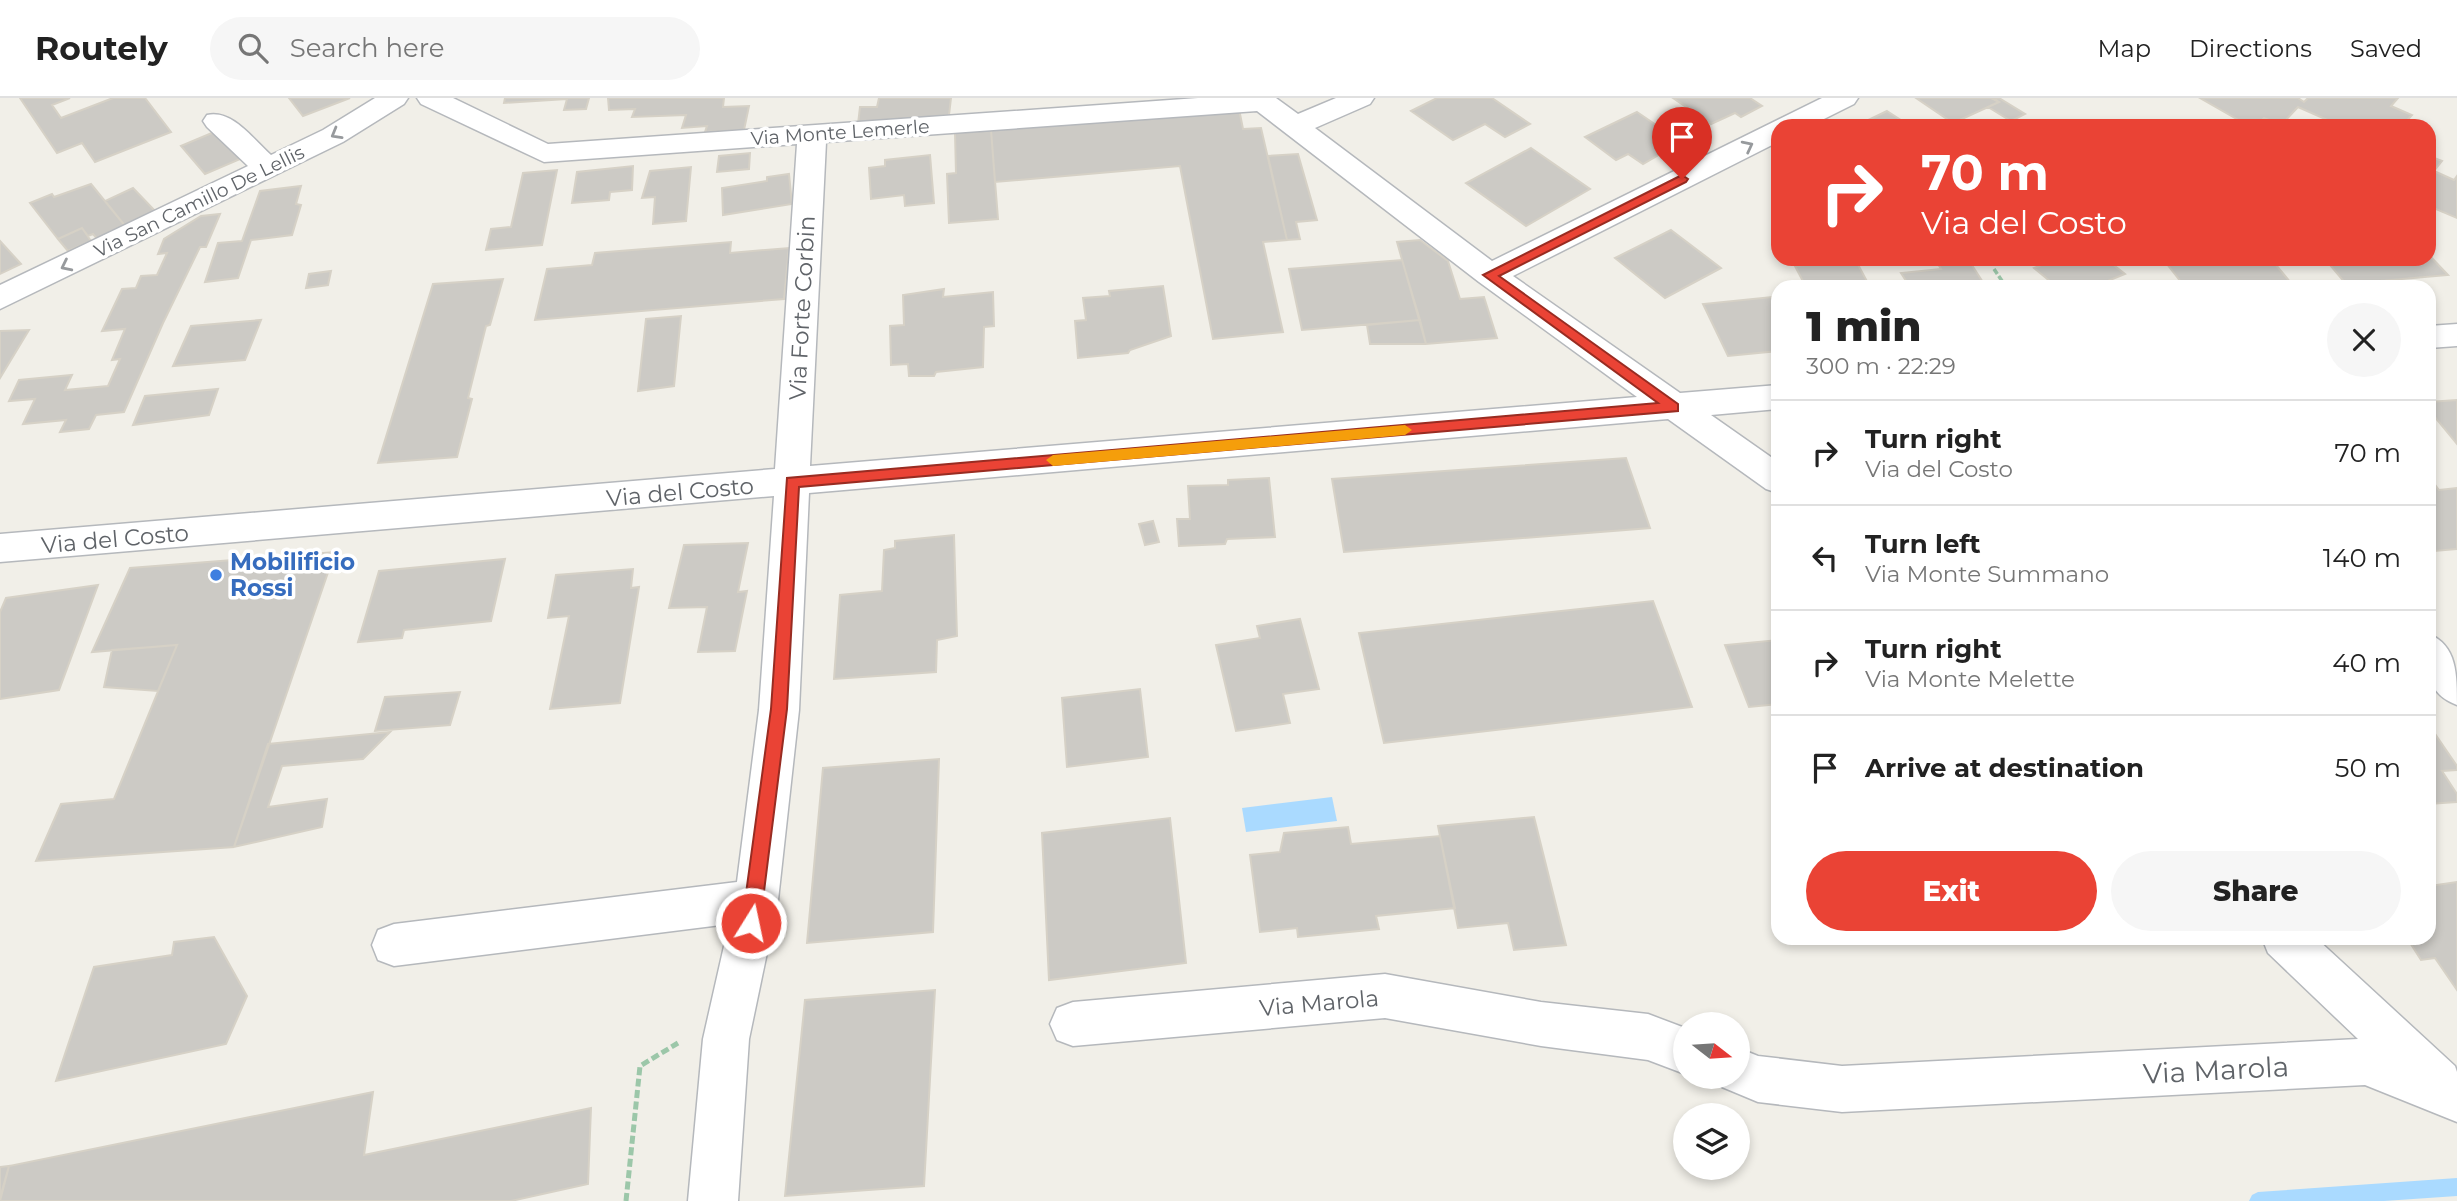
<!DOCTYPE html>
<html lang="en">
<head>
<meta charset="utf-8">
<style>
	body { margin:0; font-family:Montserrat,sans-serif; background:#f6f6f6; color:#222; height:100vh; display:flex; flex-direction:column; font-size:26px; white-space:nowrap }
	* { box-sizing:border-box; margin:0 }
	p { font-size:23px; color:#767676 }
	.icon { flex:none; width:38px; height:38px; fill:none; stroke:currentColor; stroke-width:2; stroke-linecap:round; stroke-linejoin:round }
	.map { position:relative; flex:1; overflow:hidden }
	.panel { position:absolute; left:1771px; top:182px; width:665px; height:665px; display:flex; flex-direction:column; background:#fff; border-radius:21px; box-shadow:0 4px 10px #0003 }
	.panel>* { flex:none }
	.top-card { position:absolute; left:1771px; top:21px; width:665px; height:147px; border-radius:21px; box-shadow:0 4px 10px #0003; background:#ea4335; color:#fff; overflow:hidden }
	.needle { width:46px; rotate:107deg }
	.controls { position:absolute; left:1673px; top:914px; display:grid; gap:14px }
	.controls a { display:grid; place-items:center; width:77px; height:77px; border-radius:50%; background:#fff; box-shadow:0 4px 10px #0003; font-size:35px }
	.pin { position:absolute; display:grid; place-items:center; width:60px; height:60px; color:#fff; margin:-72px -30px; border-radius:50% 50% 50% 0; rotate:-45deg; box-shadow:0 0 7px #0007 }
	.pin .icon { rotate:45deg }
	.me { position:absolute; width:77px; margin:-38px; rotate:10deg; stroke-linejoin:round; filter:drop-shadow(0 0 5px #0008) }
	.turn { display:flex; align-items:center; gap:24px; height:147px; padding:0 35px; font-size:32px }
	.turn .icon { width:91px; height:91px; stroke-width:2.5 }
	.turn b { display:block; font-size:49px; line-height:60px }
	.round { display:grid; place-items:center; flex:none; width:74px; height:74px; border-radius:37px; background:#f6f6f6 }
	.head { display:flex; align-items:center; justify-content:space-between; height:119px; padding:0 35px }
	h1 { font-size:42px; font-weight:800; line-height:52px }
	.cta { display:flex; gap:14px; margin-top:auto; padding:14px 35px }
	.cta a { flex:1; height:80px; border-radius:42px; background:#ea4335; color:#fff; font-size:28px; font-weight:800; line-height:80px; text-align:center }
	.cta a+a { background:#f6f6f6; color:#222 }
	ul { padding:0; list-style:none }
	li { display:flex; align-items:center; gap:21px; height:105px; padding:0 35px; border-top:2px solid #e0e0e0 }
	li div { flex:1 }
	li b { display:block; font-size:26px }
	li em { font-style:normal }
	header { display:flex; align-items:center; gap:42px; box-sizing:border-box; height:98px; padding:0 35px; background:#fff; border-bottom:2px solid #e0e0e0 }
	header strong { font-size:33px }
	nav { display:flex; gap:38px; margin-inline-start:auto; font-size:24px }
	.search { width:490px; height:63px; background:#f6f6f6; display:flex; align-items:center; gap:18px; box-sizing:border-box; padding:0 24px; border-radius:38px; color:#767676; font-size:26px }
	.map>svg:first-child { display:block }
</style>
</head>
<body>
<header>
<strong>Routely</strong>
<div class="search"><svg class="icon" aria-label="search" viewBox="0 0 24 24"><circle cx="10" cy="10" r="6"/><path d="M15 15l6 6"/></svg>Search here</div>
<nav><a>Map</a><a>Directions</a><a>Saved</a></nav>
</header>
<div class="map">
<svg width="2457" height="1103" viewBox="0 0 2457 1103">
	<rect width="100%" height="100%" fill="#f1efe8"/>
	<!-- water -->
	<path fill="#aadaff" d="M1332,699L1337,723L1246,734L1242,710Z"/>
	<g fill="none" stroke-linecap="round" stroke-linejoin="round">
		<!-- stream -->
		<path fill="#aadaff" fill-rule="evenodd" d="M2457,1080V1098L2384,1103H2249L2252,1097L2258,1094Z"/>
	</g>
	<!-- building -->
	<path fill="#cccac5" stroke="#d6d1c6" stroke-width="2" d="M20,0H70L52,7L61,20L113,0H145L171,34L95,64L82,45L57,55Z
		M289,0H350L303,18Z
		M505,0H589L586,11L564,12L567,1L504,5Z
		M608,0H724L723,9L749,8L744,32L705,34L707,28L682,30L686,17L632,19L635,11L609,12Z
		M879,0H951L949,17L858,26L860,9H877Z
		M1437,0H1492L1530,26L1505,39L1485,26L1453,42L1411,13Z
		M1673,0H1750L1762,8L1741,19L1735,15L1711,26Z
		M1916,0H1993L1999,4L1953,25Z
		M1999,0L2025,16L2011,23L1988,9L1999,4L1993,1Z
		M2200,0H2298L2304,4L2308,0H2398L2391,8L2412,17L2402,28H2341L2298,9L2281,27L2264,20L2256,28H2249Z
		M1239,11L1243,31L1261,30L1287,142L1263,144L1283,234L1213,241L1180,68L995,84L991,32Z
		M1887,13L1910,28H1856Z
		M1637,14L1681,44L1643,66L1628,56L1616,62L1585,39Z
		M219,32L245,59L205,76L181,48Z
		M991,32L998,121L949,125L947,76L956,75L955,35Z
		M1531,50L1590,91L1526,128L1466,85Z
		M750,55L749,71L717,74L719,58Z
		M1298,56L1317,122L1296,124L1300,141L1287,142L1268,58Z
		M930,57L934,105L905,108L904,97L871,101L869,70L885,68V62Z
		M2429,58L2442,63L2434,73L2454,82L2457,78V120L2429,108Z
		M633,68L632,92L610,94L609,102L572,105L577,74Z
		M691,69L686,123L653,126L655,99L642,100L650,73Z
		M557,72L542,147L486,152L491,131L511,129L523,75Z
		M789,76L792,106L723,117L722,90L767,83V79Z
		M91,86L126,129L98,142L93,136L88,138L82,130L58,141L30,105L52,96L54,99Z
		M301,88L296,106L301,107L292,137L251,142L238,180L205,184L218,145L242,143L260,93Z
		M133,90L159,117L126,129L105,103Z
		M220,116L206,149H200L163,225L124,314L96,317L89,331L60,334L66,322L23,326L35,301L9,303L19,282L72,277L65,292L108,288L120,261L112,262L125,231L102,233L122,191L136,190L141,178L157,177L167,155L158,156L164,141L201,118Z
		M82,130L91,143L68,153L58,141Z
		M1671,132L1721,170L1665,200L1615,160Z
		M1420,142L1448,163L1460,201L1484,199L1497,240L1426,246L1397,144Z
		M0,143L21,166L0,176Z
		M731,144L730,155L789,150L784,201L535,222L547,171L592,167L595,155Z
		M2429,157L2448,177L2346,186L2325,161H2429Z
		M1813,161H1855L1870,189H1806L1795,168L1816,166Z
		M1935,161H1968L1986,189H1910L1901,175L1941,171Z
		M2056,161H2106L2125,176L2093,189H2057L2034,170Z
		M2163,161H2271L2291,185L2251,189H2185Z
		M1402,162L1420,222L1302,232L1289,171Z
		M331,173L328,187L306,190L309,176Z
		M503,181L490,227L486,228L468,300L472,301L457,359L378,365L433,186Z
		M1163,188L1171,238L1130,252L1128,255L1078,260L1075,223L1086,222L1083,200L1110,198L1109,193Z
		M944,191L943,199L993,194L994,228L984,229L983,269L936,274L934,278H909L908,266L891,267L890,228L904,227L903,197Z
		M1772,199L1778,210V253L1728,258L1703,206Z
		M681,218L674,288L638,293L646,221Z
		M261,222L245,262L173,268L191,228Z
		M1420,222L1426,246H1370L1367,227Z
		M29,232L0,280V233Z
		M218,291L209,317L133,327L145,298Z
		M2457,302V346L2429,312V304Z
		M1626,360L1650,430L1344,454L1332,381Z
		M1269,380L1275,439L1227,441L1225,446L1179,448L1177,421H1190L1188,388L1228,387V382Z
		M2430,380L2439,392L2457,390V451L2434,453L2429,447Z
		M1153,423L1159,444L1145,447L1139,426Z
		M954,437L957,538L937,542L936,574L834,581L840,497L882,493L884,452L895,450V443Z
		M748,445L738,494L747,493L735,553L698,554L707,509L669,510L684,447Z
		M335,454L234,749L36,763L61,706L114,701L177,547L92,554L130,470Z
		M505,461L491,523L404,532L402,540L358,544L379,473Z
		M633,471L631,490L639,489L620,605L550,611L569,518L548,520L556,477Z
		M98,487L59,592L0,601V514L6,500Z
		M1653,503L1692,609L1384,645L1359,535Z
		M1300,521L1319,591L1283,596L1290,625L1236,633L1216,547L1260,540L1257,528Z
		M1778,542V606L1749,609L1725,547Z
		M177,547L158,593L104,589L112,552Z
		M1140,591L1148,659L1067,669L1062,600Z
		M460,594L450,627L375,633L385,599Z
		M2429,627L2457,668V672L2442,673L2457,696V704L2429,706Z
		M390,634L363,661L282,668L268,709L327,701L322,729L234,749L268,646Z
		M939,661L933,834L807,845L823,670Z
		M1534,719L1566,847L1514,852L1508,825L1458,830L1438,728Z
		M1170,720L1186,865L1049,882L1042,735Z
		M1348,729L1351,746L1440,738L1455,810L1376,818L1379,831L1298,839L1297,830L1260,834L1250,757L1280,754L1284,735Z
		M2457,784V892L2435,860L2421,862L2407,840H2429V788Z
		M214,839L247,898L226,946L56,983L94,869L172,857L174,844Z
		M935,892L924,1088L785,1098L805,902Z
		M373,994L364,1057L591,1010L588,1086L511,1103H0L9,1068Z
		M9,1068L0,1100V1069Z"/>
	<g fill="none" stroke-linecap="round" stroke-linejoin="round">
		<!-- minor casing -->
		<g stroke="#b5b8bc" stroke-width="3">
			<path id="minor" d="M375,0H408L404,6L343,44L0,211V187L248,68L207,29L203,23L207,17C232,11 253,41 271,57L323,32Z
				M417,0H453L548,46L1198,0H1276L1298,16L1336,0H1374L1370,6L1315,30L1492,163L1822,0H1858L1854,6L1810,28H1778V44L1513,178L1680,295L1778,287V311L1711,317L1778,364V395L1766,391L1668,321L809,395L799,612L778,802L749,941L738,1103H688L703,941L729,826L394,868L378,862L372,847L378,832L394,826L737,784L759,612L774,398L0,464V436L775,371L797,46L544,64L421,6ZM1257,13L1479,184L1637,299L810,368L826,44Z
				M2457,226V248L2429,250V228Z
				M2429,536C2457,548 2457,576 2457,607C2422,594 2429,567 2429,536Z
				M2262,840H2316L2455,968L2457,974V1024L2365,987L1842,1014L1758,1004L1722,989L1717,978H1738V950L1758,958L1842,968L2358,941L2268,855Z
				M1385,876L1541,904L1648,916L1685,930V976L1648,962L1541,948L1385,920L1073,948L1057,942L1050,926L1057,910L1073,904Z"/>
		</g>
		<!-- path-far1 -->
		<path stroke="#9cc7a9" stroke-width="3.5" stroke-dasharray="6 2.5" stroke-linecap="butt" d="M1994,171L2006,189"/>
		<!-- path -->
		<path stroke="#9cc7a9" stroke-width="5" stroke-dasharray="8 3.5" stroke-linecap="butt" d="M626,1103L640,968L678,945"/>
		<!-- minor -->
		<use href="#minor" fill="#fff" fill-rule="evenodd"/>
	</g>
	<!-- one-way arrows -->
	<defs><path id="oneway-chevron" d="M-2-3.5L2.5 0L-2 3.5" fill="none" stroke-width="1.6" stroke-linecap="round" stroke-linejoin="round" transform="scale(1.75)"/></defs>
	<g stroke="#979a9d">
		<use href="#oneway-chevron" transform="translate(336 36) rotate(150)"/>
		<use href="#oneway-chevron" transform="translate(1748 48) rotate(-27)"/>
		<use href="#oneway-chevron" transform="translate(66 168) rotate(154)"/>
	</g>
	<!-- route -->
	<path fill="#ea4335" stroke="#982c22" stroke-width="2" d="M1682,77L1688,81L1686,84L1499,178L1678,306V313L799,389L787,611L760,825L758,831L751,833L745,831L742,825L771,611L787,380L1658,305L1483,177Z"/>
	<!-- slow -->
	<path fill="#f59e0b" d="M1405,327L1412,332L1405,337L1053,368L1046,362L1053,357Z"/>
	<!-- markers -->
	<circle fill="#3f7fe0" stroke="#fff" stroke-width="2.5" cx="216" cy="477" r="7"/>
	<g text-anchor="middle" stroke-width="7" stroke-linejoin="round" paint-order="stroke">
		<!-- far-street labels -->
		<g font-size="19" fill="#5f6368" stroke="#fff">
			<text transform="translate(840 34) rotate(-4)" y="7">Via Monte Lemerle</text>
			<text transform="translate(199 103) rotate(-26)" y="7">Via San Camillo De Lellis</text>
		</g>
		<!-- street labels -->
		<g font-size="23" fill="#5f6368" stroke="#fff">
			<text transform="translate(802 210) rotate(-87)" y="8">Via Forte Corbin</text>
			<text transform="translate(680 394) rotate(-5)" y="8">Via del Costo</text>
			<text transform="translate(115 441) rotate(-5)" y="8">Via del Costo</text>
			<text transform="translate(1319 905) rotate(-5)" y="8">Via Marola</text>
		</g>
		<!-- shop labels -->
		<g font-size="23" font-weight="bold" fill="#366cbe" stroke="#fff" text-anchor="start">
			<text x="230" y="472">Mobilificio<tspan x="230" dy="26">Rossi</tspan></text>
		</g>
		<!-- near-street labels -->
		<g font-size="28" fill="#5f6368" stroke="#fff">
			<text transform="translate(2216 972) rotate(-3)" y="10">Via Marola</text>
		</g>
	</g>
</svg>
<div class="controls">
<a><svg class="needle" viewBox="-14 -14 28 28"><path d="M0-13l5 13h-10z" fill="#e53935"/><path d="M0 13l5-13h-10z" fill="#767676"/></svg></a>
<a><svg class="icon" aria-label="layers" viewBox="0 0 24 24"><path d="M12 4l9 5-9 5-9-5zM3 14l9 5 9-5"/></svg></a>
</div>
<div class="pin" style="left:1682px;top:81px;background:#d93025"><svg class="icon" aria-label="arrive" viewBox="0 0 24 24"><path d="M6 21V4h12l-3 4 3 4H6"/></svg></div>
<svg class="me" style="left:751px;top:825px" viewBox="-20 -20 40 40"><circle r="17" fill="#ea4335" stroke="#fff" stroke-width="3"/><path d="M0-11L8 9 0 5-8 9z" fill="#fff"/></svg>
<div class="top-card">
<div class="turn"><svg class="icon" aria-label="right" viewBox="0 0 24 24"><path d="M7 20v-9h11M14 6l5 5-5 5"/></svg><div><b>70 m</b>Via del Costo</div></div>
</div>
<section class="panel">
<div class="head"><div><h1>1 min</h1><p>300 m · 22:29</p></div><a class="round"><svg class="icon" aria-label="close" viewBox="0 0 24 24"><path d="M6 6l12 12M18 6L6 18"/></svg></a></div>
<ul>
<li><svg class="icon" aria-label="right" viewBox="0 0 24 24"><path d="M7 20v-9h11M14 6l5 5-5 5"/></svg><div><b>Turn right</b><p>Via del Costo</p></div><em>70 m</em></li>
<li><svg class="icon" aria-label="left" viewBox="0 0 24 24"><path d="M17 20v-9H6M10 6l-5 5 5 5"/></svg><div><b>Turn left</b><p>Via Monte Summano</p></div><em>140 m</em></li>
<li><svg class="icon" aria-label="right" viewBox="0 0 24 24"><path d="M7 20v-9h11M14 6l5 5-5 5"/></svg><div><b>Turn right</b><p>Via Monte Melette</p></div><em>40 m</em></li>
<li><svg class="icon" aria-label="arrive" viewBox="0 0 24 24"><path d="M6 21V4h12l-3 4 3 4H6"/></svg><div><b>Arrive at destination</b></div><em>50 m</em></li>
</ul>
<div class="cta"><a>Exit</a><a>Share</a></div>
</section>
</div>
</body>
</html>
